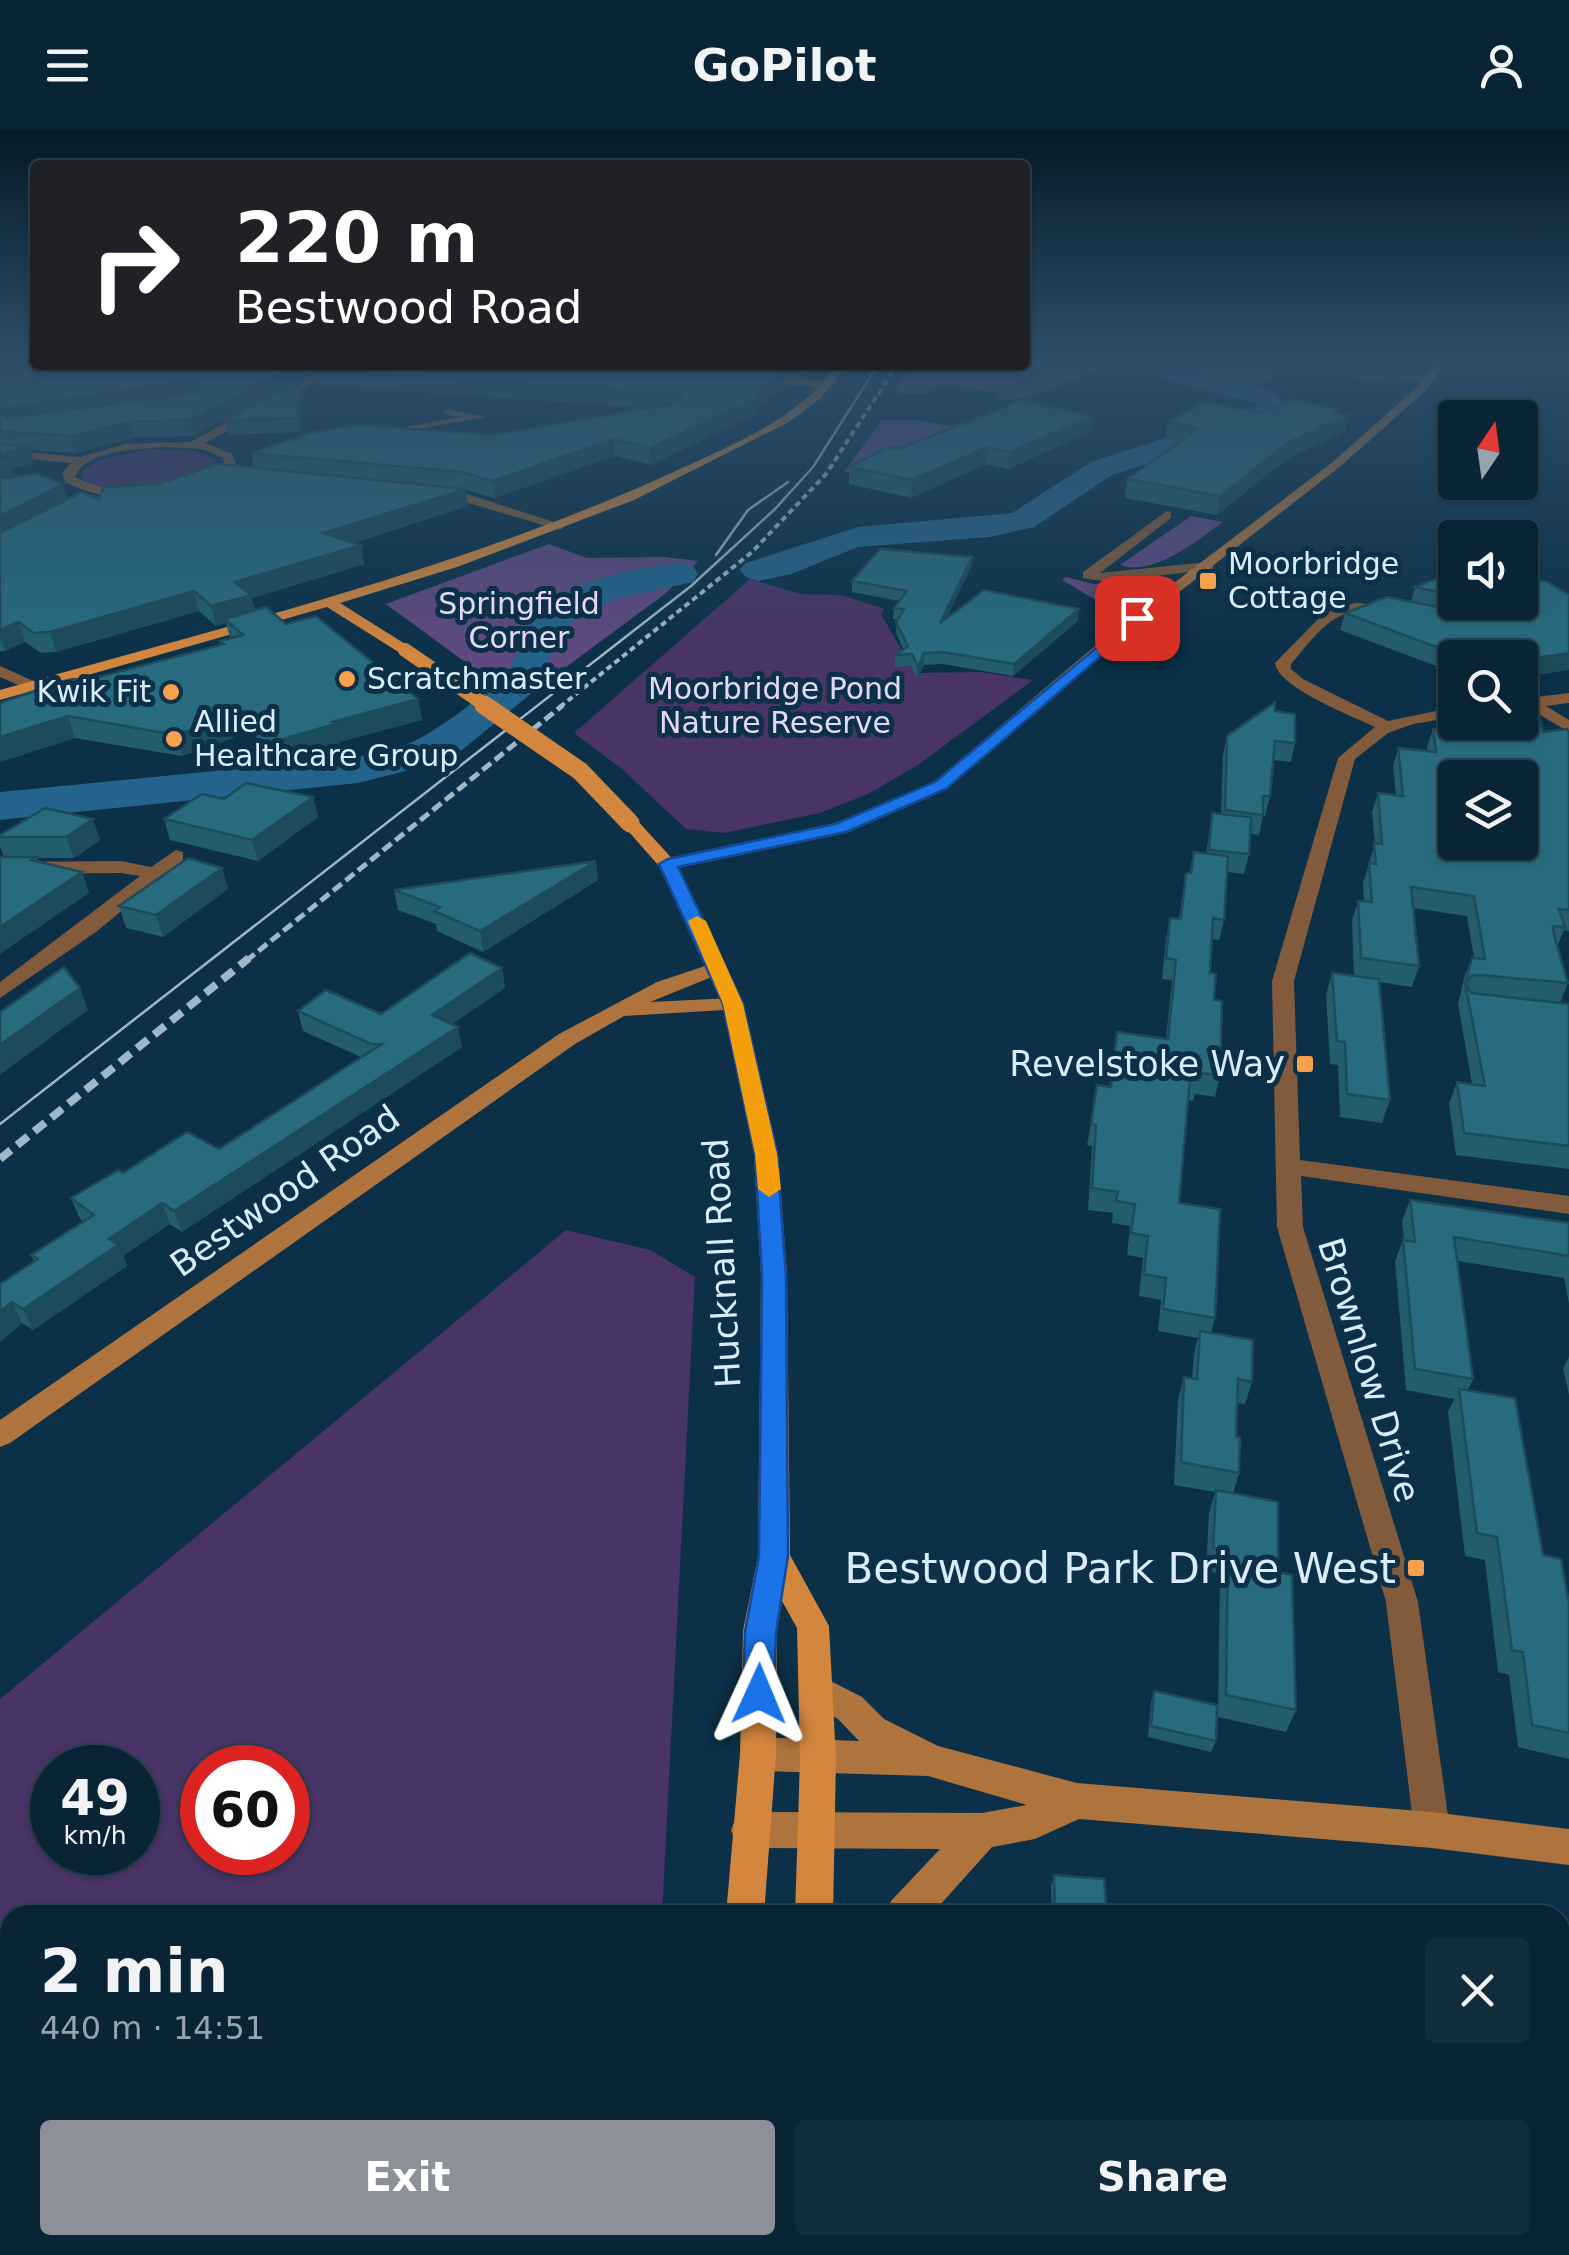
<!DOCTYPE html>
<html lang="en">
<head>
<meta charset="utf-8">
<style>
	body { margin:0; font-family:"DejaVu Sans",sans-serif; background:#112c3d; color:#f1f3f6; height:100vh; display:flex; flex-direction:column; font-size:38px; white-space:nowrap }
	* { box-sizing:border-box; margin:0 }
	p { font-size:32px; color:#98a4ad }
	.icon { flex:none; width:55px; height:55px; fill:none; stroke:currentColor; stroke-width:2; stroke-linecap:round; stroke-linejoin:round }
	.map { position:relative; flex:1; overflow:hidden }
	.panel { position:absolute; left:0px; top:1775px; width:1570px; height:350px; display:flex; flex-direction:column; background:#082435; border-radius:30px 30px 0 0; box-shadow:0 2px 8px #0004,0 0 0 2px #294150 }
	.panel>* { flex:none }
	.banner { position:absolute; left:30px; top:30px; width:1000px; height:210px; border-radius:10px; box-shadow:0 2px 8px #0004,0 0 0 2px #294150; background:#202124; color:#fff; overflow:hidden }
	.needle { width:65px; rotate:13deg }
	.tools { position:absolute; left:1438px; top:270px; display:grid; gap:20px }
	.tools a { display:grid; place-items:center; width:100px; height:100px; border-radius:10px; background:#082435; box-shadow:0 2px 8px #0004,0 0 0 2px #294150; font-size:50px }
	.speed { position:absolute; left:30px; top:1615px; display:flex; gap:20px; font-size:50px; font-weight:700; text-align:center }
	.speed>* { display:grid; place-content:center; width:130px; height:130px; border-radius:50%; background:#082435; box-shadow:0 2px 8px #0004,0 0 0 2px #294150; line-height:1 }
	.speed small { font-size:25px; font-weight:400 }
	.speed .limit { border:15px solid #d22; background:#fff; color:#111 }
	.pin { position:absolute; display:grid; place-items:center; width:85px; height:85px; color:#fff; margin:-42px; border-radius:20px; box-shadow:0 5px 15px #0006 }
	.me { position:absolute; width:110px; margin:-55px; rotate:1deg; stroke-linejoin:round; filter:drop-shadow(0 0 8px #0008) }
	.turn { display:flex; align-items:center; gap:35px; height:210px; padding:0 40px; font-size:45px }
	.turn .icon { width:130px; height:130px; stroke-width:2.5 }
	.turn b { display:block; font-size:70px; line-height:85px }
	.round { display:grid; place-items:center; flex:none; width:105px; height:105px; border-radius:10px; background:#112c3d }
	.summary { display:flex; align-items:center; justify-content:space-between; height:170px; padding:0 40px }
	h1 { font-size:60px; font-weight:700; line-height:75px }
	.action { display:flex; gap:20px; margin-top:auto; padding:20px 40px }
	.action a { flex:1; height:115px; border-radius:10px; background:#8c9099; color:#fff; font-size:40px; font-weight:700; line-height:115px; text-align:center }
	.action a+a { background:#112c3d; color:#f1f3f6 }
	header { display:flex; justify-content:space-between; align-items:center; height:130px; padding:0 40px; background:#082435; font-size:45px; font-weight:700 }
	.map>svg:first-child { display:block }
</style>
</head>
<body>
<header><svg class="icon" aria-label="menu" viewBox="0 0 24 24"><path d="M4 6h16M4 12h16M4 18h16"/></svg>GoPilot<svg class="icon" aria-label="person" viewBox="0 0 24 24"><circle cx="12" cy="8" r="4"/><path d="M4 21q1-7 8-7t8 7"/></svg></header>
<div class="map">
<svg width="1569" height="2125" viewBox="0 0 1569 2125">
	<rect width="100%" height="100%" fill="#0b3047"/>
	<!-- green -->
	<path fill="#483466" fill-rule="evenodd" d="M150,319L196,321L215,329L216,336C180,352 118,375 82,348V340L102,329Z
		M750,449L800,464L841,465L884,479L881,484L915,543L981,542L1033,550L918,635L868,664L820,683L724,703L686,699L622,639L574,603Z
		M566,1100L650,1120L695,1147L662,1785H10V2115H645V2125H0V1569ZM52,1638H138V1722H52ZM202,1638H288V1722H202Z"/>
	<!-- forest -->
	<path fill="#5f4981" d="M1025,227H1198L1233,236L1245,231L1290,238L1243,264C1207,256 1161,239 1126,237C1081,235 1041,276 997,269L1002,263L942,255L926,264L894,263L911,235H1025Z
		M882,290H916L962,298L860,343L844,342Z
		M1191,386L1223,392C1196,411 1154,447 1120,435Z
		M549,414L587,428L664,427L698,431L666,463L519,572L386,474Z
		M1066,447L1094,454L1137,450L1154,454L1118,483L1062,450Z
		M810,2115H1240L1241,2125H809Z"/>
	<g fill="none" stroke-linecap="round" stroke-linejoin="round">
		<!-- river -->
		<path fill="#24638b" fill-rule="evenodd" d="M1123,227H1158L1193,242L1275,261L1287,281L1260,298L1112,345L1034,397L989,407L858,417L791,444L758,451L746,447L740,440L746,433L858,397L1012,383L1091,332L1257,278L1255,273L1176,254Z
			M680,433L693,436L698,444L693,452L614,469L574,490L558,508L538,558L462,620L441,632L358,653L0,690V662L358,627C375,622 394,620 410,613C433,604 488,563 504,545C522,525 519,496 548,474C584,447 636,438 680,433Z"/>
		<!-- street -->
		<path fill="#815b3b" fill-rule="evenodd" d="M1315,233L1429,247L1434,250L1429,253L1312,238Z
			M334,235H346L205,313L232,324L236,334C195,372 113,378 65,352L62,343L71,333L0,326V320L80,327L126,314L190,312ZM164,317L203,319L223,328L224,333C184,361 119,371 75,347C86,319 137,320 164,317Z
			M750,247L828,252L833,255L828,258L746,252Z
			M446,279L486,287L373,307L367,304L460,287L442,284Z
			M434,360L467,364L566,396L560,400L462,371L430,367Z
			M1167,381L1171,382V388L1100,443L1208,432L1213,433V439L1109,452L1083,448V442Z
			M1355,473L1395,476L1402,480C1389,488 1370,480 1354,482C1327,485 1308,515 1291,534V539L1303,549L1388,591L1455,577V587L1413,594L1388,603L1355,629L1294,851L1300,1030L1569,1066V1084L1301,1046L1303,1097L1418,1472L1450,1700L1445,1713L1432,1718L1419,1713L1414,1700L1386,1472L1277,1097L1272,851L1338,628L1375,597C1352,586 1277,557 1275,533L1325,482Z
			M0,536L38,553L40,556L32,561L0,547Z
			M1569,563V573L1546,576L1569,590V602L1528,578L1520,579V569Z
			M176,720L183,722V730L96,802L0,868V852L140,746L121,743L0,744V732L121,731L151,737Z
			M1560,2019L1569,2022V2088L1560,2084Z"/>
		<!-- secondary -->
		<path fill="#af743e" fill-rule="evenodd" d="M1440,227H1450L1426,260L1342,335L1142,491L946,660L846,703L668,740L659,734L668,728L835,695L934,652L1132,485L1334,331L1418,256Z
			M717,832L724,834L727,838L724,842L650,872L733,868L744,874L741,879L624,886L575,914L10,1313L0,1317V1290L559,904L657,852Z
			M817,1544L862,1567L884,1589L938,1616L1077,1653L1432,1682L1569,1699V1735L1432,1718L1079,1689L1035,1709L992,1717L931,1785H886L891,1771L940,1719L749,1718L736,1713L731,1700L736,1687L749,1682L982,1683L1027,1675L928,1646L758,1641L746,1636L740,1624L746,1612L758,1607L859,1611L838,1589L805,1571L800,1560L805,1549Z"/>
		<!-- primary -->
		<path fill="#d3863e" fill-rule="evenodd" d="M837,235H847L821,268L789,292L634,370L457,437L340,473L410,517V523H400L327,477L0,570V560C230,495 463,439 680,339C737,312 800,288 837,235Z
			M630,688L636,689L677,734L744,874L778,1024L787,1145L790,1425L829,1496L836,1629L833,1785H795L800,1629L797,1498L782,1471L777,1501L776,1624L764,1785H726L740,1624L743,1501L758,1426L761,1145L754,1024L722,874L659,736L621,693Z
			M740,2115H784V2125H740Z"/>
		<!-- tram -->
		<path stroke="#9fb8c9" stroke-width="2.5" d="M716,425L748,380L788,352
			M0,994L691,456L775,379L813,337L878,235"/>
		<!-- rail-far2 -->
		<path stroke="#9fb8c9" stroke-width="4" stroke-dasharray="6 4" stroke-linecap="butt" d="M560,577L752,422L826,344L897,235"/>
		<!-- rail-far1 -->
		<path stroke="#9fb8c9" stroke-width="5" stroke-dasharray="11 5" stroke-linecap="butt" d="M246,831L563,575"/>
		<!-- rail -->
		<path stroke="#9fb8c9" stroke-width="8" stroke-dasharray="14 8" stroke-linecap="butt" d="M0,1029L249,828"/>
		<!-- primary-bridge-far1 -->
		<path stroke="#d3863e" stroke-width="14" d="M405,520L488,577"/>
		<!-- primary-bridge -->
		<path stroke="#d3863e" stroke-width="19" d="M484,575L580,641L630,693"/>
	</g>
	<!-- wall -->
	<path fill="#225c6d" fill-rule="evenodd" d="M0,227L35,235H812L811,239L798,248L785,247V258L757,278V284L651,335L615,326L494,368L466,360L468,376L353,413L361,415L364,434L252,468L255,480L286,494L418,569L422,590L339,612L340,616L286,632L250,602L182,626L75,608L0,632V573L221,515L220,511L230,508L226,493L216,496L199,481L56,522L41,523L25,512L5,521H0ZM316,241L318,255L646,278L492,305L251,323L254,338L157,354L99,369H68L63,354L15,346L12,339L34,333L30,320L75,323L133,308L193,306Z
		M1332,227H1425L1412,241L1405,240L1401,255L1320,243L1323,229L1332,230Z
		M302,263L300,302L228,305L224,291Z
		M1340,279L1339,283L1348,285L1344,302L1285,330L1217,385L1125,368L1127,349L1179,312L1165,309L1168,291Z
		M1093,286L1091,302L1008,339L986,334L911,368L849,354V337L898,319Z
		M971,438L947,487L1078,491L1013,546L943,534L924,535L917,549L911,536L895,537V525L903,519L896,503L897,490L893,489L894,478L899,471L852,462V451Z
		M1455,450V472H1520L1569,540L1520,547V528H1455V543L1340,500L1345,483L1411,472L1415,457Z
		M1455,578V592H1520L1543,602L1569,603V801L1564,800L1557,817L1568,853L1560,873L1569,874V1039L1456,1025L1449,974L1457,952L1472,954L1458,874L1464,848L1472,828H1474L1467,786L1413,778L1419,836L1412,857L1379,852L1390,970L1382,993L1340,987L1338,935L1330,934L1326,865L1332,843L1354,846L1352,791L1358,771H1364L1363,753L1375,714L1372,682L1378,663L1396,665L1393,636L1398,618L1428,621L1427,617L1433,599L1450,601L1449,596Z
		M1275,581L1295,613L1291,632L1273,630L1270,666L1265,686H1263L1259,705L1250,704L1249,724L1244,744L1227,742L1224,790L1219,810L1212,809L1210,843L1220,945L1215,967L1195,964L1193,971L1188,970L1179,1073L1215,1188L1211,1203L1252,1252L1245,1274L1237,1273L1236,1307L1239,1343L1233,1363L1278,1442L1296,1580L1286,1602L1218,1587L1220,1444L1206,1441L1209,1383L1215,1362L1174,1355L1178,1269L1184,1247L1192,1248L1194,1224L1198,1208L1158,1201L1161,1170L1139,1166L1143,1128L1127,1125L1130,1096L1112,1093L1113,1083L1088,1080L1092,1016L1087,1015L1094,976L1109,956L1117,902L1166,908L1172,850L1162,849L1166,808L1170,788L1179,789L1186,743H1189L1194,722L1206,723L1212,683L1221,684L1223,625L1227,606Z
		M313,667L318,687L258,731L170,710L164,689Z
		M45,678L100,710L74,728H37L38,731L82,742L89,763L4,727L0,716V705Z
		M222,738L228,759L163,807L126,798L119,776Z
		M598,750L483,822L437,801L436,794L398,780L394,760Z
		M502,838L505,858L452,894L462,917L182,1102L170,1094L123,1126L127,1136L33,1200L22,1193L0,1212V1154L34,1131L31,1125L84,1092L80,1089L71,1068L123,1043L219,1019L361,927L303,901L298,881L381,884Z
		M1410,1070L1569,1093V1174L1564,1148L1458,1131L1473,1249L1468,1260L1543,1425L1569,1473V1629L1518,1617L1509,1545L1498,1542L1485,1430L1465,1426L1448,1282L1454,1269L1406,1260L1395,1131L1403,1110H1404L1402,1091Z
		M1569,1227V1265L1563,1239Z
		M1154,1561L1216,1611L1211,1622L1148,1607L1151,1572Z
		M1054,1745L1107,1785H1052L1051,1756Z
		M1263,2115H1451L1454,2125H1266Z"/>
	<!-- shaded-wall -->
	<path fill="#1c4b59" d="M16,227H35V235H73L0,245V230Z
		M1425,227L1412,241L1415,228Z
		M296,235H327L315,240L316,241L193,306L189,290Z
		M798,235H812L811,239L798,248Z
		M785,243V258L757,278V284L651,335L650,318L756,264Z
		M300,250L302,263L300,302L297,288Z
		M191,251L194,266L5,299L0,283L3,278Z
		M1340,279L1337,290L1348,285L1344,302L1285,330L1217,385L1220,366L1289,312Z
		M1093,286L1091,302L1008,339L1009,322Z
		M128,292L133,308L75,323L70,306Z
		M614,309L615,326L494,368L492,351Z
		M29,316L34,333L12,339L16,350L0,353V323Z
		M987,317L986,334L911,368L912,350Z
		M63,354L68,372L0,408V386Z
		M466,359L468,376L326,422L323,403Z
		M361,415L364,434L252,468L256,485L225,489L226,493L216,496L211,476L235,452Z
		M972,427L971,438L939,504L940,493Z
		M194,461L199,481L56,522L50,502Z
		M1079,479L1078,491L1013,546L1014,534Z
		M18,492L25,512L5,521L0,508V500Z
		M924,523V535L917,549L918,537Z
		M1569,523V540L1520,547V530Z
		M418,569L422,590L339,612L340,616L286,632L280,610L332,592Z
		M245,581L250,602L182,626L176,605Z
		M68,586L75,608L0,632V607Z
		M313,667L318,687L258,731L252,710Z
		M93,689L100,710L74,728L66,707Z
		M596,731L598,750L483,822L480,801Z
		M222,738L228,759L163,807L156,785Z
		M82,742L89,763L0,824V797Z
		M502,838L505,858L436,905L432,885Z
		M80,858L88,880L0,945V915Z
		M458,897L462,917L182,1102L174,1081Z
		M162,1073L170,1094L123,1126L127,1136L33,1200L23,1179L109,1109Z
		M12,1172L22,1193L0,1212V1182Z"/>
	<!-- building -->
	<path fill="#286b7f" stroke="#1c4b59" stroke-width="2.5" fill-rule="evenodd" d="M1323,229L1406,240L1404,241Z
		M48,235H296L189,290L128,292L70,306L0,301V242ZM191,251L199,260L196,263L7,288L0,283L3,278Z
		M323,235H679L785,243L756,264L757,268L650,318L614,309L492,351L461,342L251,323L314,302L358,295L492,305L682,272V265L315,240Z
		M300,250L297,288L224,291Z
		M1291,270L1340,279L1334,282L1348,285L1289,312L1220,366L1127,349L1198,299L1168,291L1205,272L1264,283Z
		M1021,271L1093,286L1009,322L987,317L912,350L849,337L888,317L898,319Z
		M0,314L29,316L0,324Z
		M0,328L10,333L0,335Z
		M218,334L466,359L323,403L361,415L235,452L251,465L211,476L194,461L50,502L34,503L18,492L0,500V403L82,362L99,369L104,357L157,354Z
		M37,344L63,354L0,386V348Z
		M880,419L972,427L940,493L984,460L1079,479L1014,534L943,522L924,523L918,537L912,524L895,525L908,516L896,492L904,479L894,478L907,461L852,451Z
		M1441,447L1455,450V466L1415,457Z
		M1546,451L1569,465V523L1520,530V528H1466L1345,483L1387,467L1464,482L1474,477L1473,472H1520V452Z
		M266,477L286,494L316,486L418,569L332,592L335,594L280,610L245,581L176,605L68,586L0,607V573L60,552L73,549L84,551L224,514L220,511L243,505L225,489Z
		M1275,572V581L1295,584V613L1275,611L1270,666H1263V685L1225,680L1227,606Z
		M1520,584L1539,586L1543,602L1567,599L1569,603V780L1559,779L1565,797L1553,796L1554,805L1568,853L1480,845L1471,846L1466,852L1472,828L1485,829L1474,766L1411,757L1419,836L1361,828L1358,771L1372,772L1369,733L1376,734L1374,713L1382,714L1378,663L1403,666L1398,618L1436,622L1433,599L1461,602L1458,592H1520ZM1455,648H1520V712H1455Z
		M246,653L313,667L252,710L164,689L202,664L224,669Z
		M45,678L93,689L66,707H0V705Z
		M1212,683L1251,687L1249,724L1209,720Z
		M1194,722L1228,726L1224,790L1213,788L1210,843L1216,844L1214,870L1222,871L1220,945L1199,943L1198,950L1190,948L1179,1073L1220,1079L1215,1188L1163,1179L1166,1148L1144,1144L1148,1106L1131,1103L1135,1074L1116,1071L1118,1062L1092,1058L1096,995L1091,994L1097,955L1111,957L1117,902L1168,909L1176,830L1166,828L1170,788L1181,789L1186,743H1191Z
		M0,727H36L31,730L82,742L0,797Z
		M188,728L222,738L156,785L119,776Z
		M596,731L480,801L434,781L440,777L394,760Z
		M470,823L502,838L432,885L458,897L174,1081L162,1073L109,1109L118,1115L23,1179L12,1172L0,1182V1154L38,1129L31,1125L94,1085L71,1068L118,1040L123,1043L187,1002L219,1019L382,914H371L298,881L326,860L381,884Z
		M64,837L80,858L0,915V882Z
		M1332,843L1379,849L1390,970L1347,964L1345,912L1337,911Z
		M1465,853L1471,863L1569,874V1016L1464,1003L1457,952L1485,956Z
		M1410,1070L1569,1093V1126L1454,1107L1473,1249L1415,1239L1403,1110L1415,1112Z
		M1200,1201L1253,1210L1252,1252L1238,1249L1236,1307L1240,1308L1239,1343L1181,1332L1184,1247L1197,1249Z
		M1459,1259L1515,1268L1543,1425L1561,1429L1569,1473V1603L1532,1595L1523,1522L1512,1520L1497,1407L1477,1403Z
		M1216,1360L1278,1372V1442L1292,1445L1296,1580L1226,1565L1228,1420L1213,1418Z
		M1154,1561L1217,1575L1216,1611L1151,1596Z
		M1054,1745L1104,1749L1107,1785H1055Z
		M1279,2115H1451L1454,2125H1282Z"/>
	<!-- sky -->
	<linearGradient id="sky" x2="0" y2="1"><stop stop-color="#061a27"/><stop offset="0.43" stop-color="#2e4e69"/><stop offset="1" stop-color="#2e4e69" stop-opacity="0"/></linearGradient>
	<rect width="1569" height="525" fill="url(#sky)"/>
	<!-- route -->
	<path fill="#1a73e8" stroke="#114b97" stroke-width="2.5" d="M1137,484L1144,488L1142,491L946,659L846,702L678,737L743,874L777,1024L786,1146L788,1426L776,1502L774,1564L770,1574L759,1578L748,1574L743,1564L745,1502L759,1426L762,1146L755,1024L723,874L659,734L668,729L835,694L935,652Z"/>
	<!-- slow -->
	<path fill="#f59e0b" d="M697,786L706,791L743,874L777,1024L781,1059L769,1067L758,1059L755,1024L723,874L688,791Z"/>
	<!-- markers -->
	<g fill="#f9a04d" stroke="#0b3047" stroke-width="4">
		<rect x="1198" y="441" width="20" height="20" rx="5"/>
		<circle cx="347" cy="549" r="10"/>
		<circle cx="171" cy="562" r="10"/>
		<circle cx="174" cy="609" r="10"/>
		<rect x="1295" y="924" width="20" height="20" rx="5"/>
		<rect x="1406" y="1428" width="20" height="20" rx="5"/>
	</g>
	<g text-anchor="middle" stroke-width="10" stroke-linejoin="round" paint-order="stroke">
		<!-- far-poi labels -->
		<g font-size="30" fill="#d9edfc" stroke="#0b3047" text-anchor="start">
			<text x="1228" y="444">Moorbridge<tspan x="1228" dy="34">Cottage</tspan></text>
			<text x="367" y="559">Scratchmaster</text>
			<text x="151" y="572" text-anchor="end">Kwik Fit</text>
			<text x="194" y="602">Allied<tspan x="194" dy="34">Healthcare Group</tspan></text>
		</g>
		<!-- far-park labels -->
		<g font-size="30" fill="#e3d7fa" stroke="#0b3047">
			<text x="519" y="484">Springfield<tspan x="519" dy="34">Corner</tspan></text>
			<text x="775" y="569">Moorbridge Pond<tspan x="775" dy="34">Nature Reserve</tspan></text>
		</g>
		<!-- poi labels -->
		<g font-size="35" fill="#d9edfc" stroke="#0b3047" text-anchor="end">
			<text x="1285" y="946">Revelstoke Way</text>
		</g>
		<!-- street labels -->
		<g font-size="35" fill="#d9edfc" stroke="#0b3047">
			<text transform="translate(285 1061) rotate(-35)" y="12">Bestwood Road</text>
			<text transform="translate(722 1133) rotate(-93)" y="12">Hucknall Road</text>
			<text transform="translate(1369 1240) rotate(73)" y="12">Brownlow Drive</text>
		</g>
		<!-- near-poi labels -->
		<g font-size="42" fill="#d9edfc" stroke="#0b3047" text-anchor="end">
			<text x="1396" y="1453">Bestwood Park Drive West</text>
		</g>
	</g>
</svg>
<div class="tools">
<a><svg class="needle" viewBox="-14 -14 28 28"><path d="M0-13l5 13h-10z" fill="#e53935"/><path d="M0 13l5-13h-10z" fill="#98a4ad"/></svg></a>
<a><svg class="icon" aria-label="sound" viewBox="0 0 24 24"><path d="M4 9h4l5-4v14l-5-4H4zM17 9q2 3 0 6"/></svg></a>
<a><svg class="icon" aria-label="search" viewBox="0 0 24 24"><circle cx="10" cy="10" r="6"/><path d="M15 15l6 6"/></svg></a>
<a><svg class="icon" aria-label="layers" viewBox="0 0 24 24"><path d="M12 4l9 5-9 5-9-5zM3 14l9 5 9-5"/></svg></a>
</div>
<div class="speed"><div>49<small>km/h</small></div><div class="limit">60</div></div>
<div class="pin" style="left:1137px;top:488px;background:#d93025"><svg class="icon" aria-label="arrive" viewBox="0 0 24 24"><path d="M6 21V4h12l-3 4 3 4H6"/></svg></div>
<svg class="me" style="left:759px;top:1564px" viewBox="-20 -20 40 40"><path d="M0-17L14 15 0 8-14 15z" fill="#1a73e8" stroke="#fff" stroke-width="4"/></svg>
<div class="banner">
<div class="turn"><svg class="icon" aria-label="right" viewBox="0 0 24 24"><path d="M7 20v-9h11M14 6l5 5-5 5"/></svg><div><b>220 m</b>Bestwood Road</div></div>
</div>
<section class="panel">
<div class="summary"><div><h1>2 min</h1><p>440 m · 14:51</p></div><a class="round"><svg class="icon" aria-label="close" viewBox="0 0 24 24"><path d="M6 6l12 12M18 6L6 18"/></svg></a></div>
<div class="action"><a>Exit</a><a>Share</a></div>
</section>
</div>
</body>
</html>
